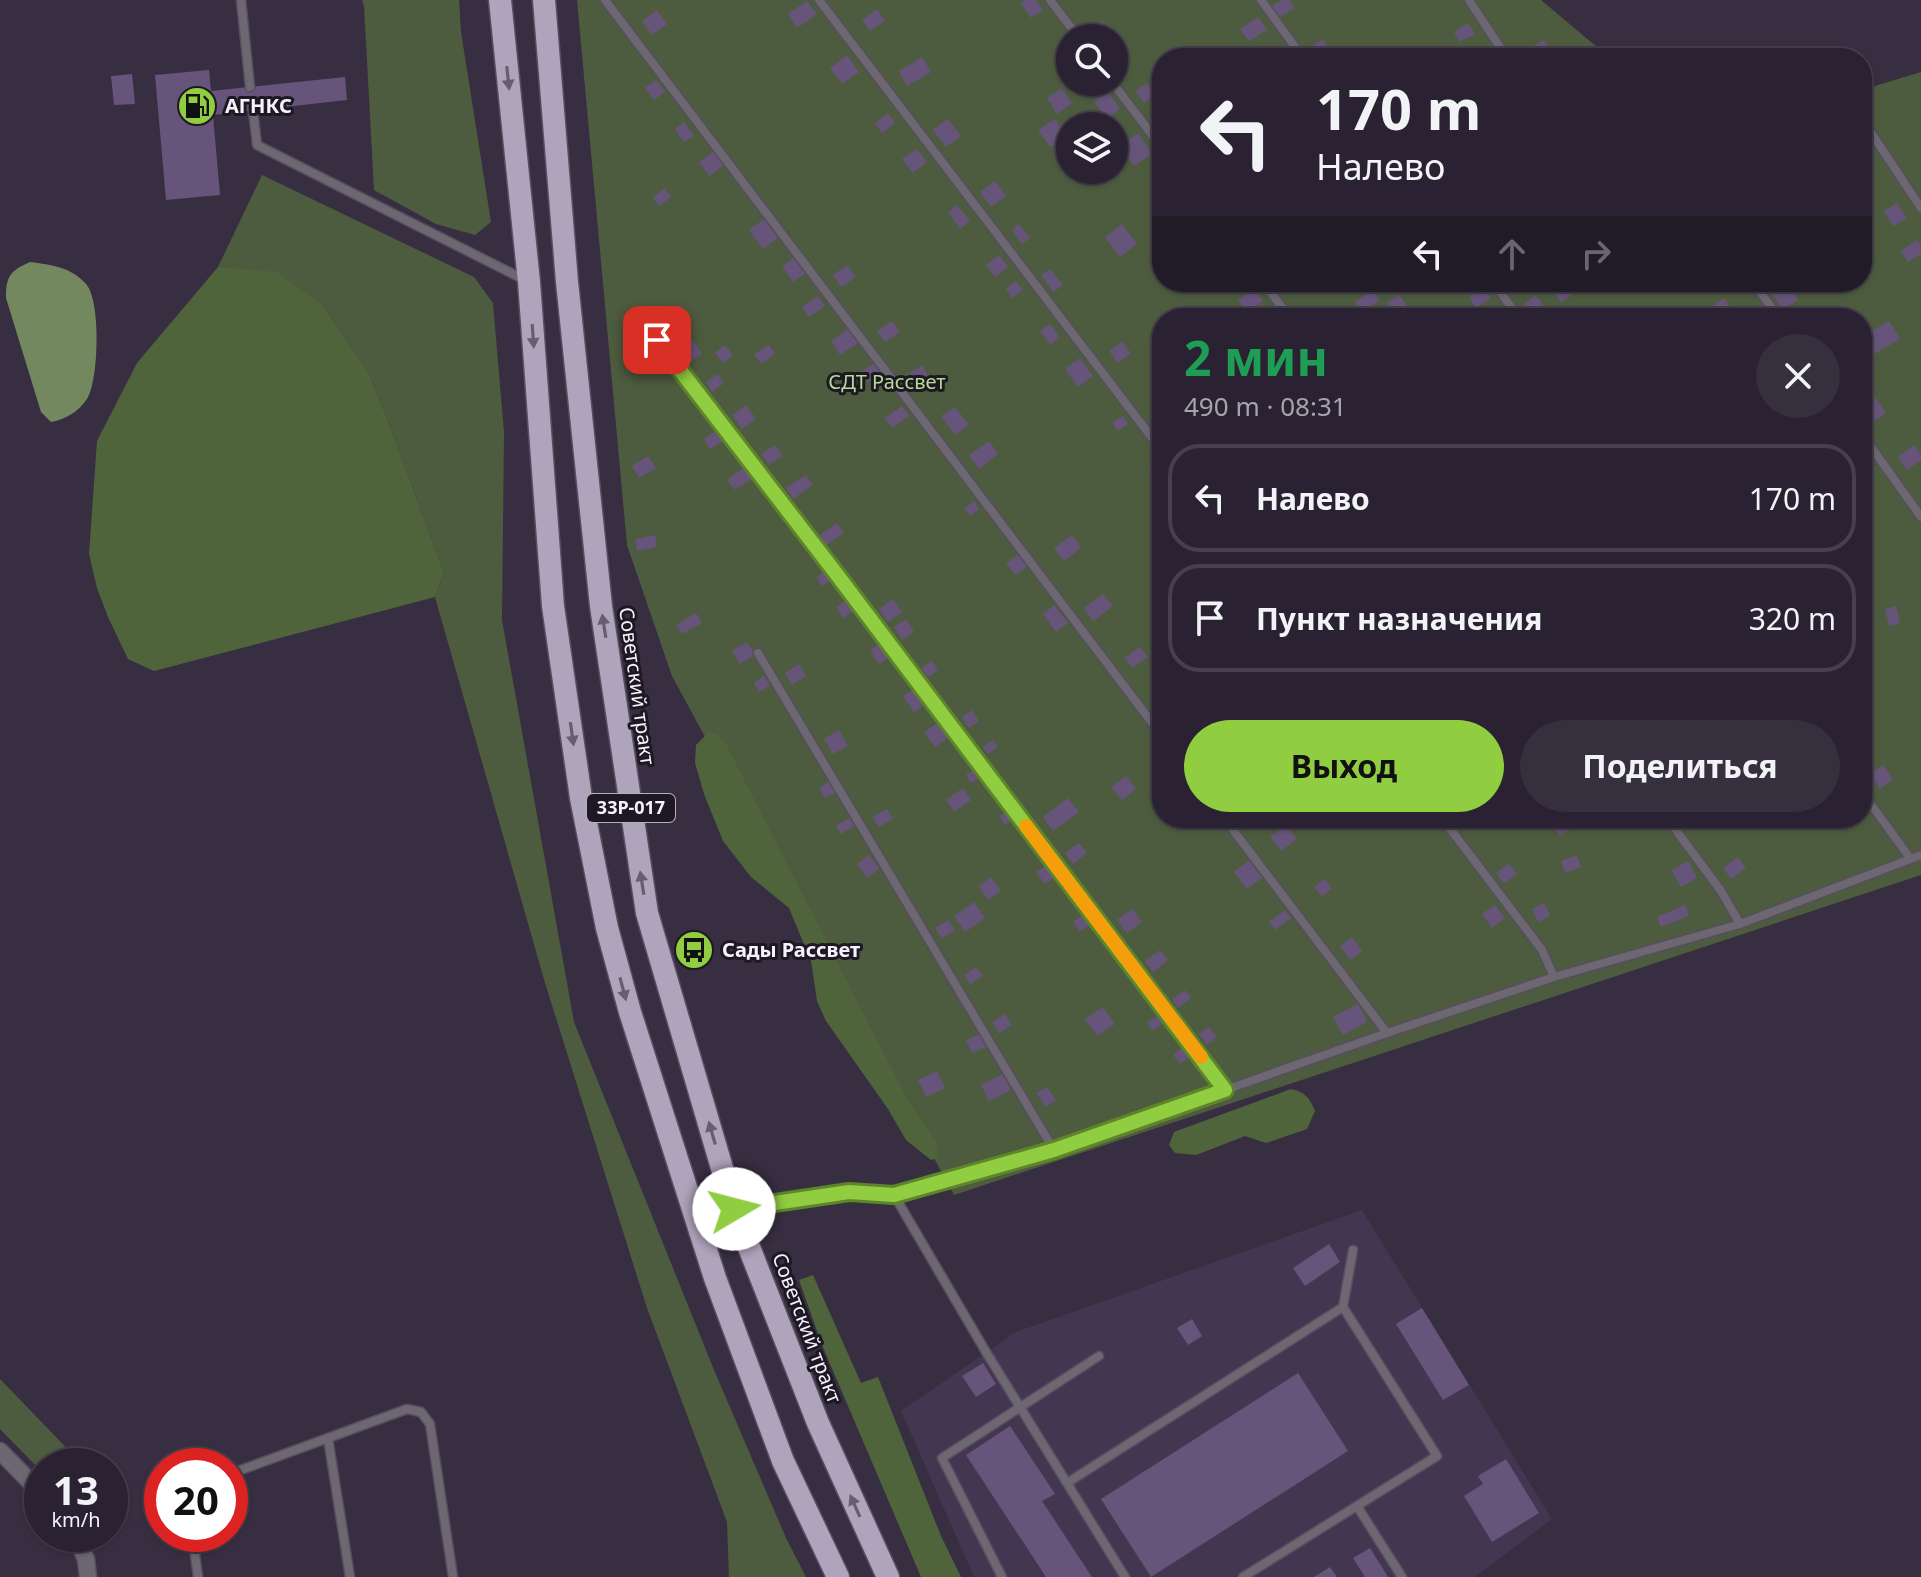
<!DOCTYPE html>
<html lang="ru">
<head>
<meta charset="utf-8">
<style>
	body { margin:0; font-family:"Noto Sans",sans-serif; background:#362f3e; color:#f1f3f6; height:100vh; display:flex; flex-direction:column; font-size:30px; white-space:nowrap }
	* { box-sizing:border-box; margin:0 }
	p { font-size:26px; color:#a5a4ac }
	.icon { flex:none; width:44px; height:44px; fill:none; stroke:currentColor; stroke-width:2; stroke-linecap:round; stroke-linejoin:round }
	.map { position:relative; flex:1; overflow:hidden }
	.sheet { position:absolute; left:1152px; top:308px; width:720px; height:520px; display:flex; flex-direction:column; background:#2a2232; border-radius:32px; box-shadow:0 2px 6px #0004,0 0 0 2px #463f4d }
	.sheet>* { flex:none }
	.guide { position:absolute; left:1152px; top:48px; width:720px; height:244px; border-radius:32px; box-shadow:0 2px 6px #0004,0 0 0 2px #463f4d; background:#2a2232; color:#f1f3f6; overflow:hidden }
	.buttons { position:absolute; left:1056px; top:24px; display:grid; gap:16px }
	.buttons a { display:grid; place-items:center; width:72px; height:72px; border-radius:50%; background:#2a2232; box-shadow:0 2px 6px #0004,0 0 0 2px #463f4d; font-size:40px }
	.speed { position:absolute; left:24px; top:1448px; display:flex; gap:16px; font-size:40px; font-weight:700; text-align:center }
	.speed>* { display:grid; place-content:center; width:104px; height:104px; border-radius:50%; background:#2a2232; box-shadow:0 2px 6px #0004,0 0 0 2px #463f4d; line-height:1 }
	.speed small { font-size:20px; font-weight:400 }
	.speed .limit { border:12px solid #d22; background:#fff; color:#111 }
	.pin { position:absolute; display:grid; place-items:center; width:68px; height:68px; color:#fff; margin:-34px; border-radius:16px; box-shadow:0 4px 12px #0006 }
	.me { position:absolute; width:88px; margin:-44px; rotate:82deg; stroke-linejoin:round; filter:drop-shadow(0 0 6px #0008) }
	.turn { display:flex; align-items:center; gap:28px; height:168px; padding:0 32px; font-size:36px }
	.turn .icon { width:104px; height:104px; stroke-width:2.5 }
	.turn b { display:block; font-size:56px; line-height:68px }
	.lanes { display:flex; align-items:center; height:76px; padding:0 32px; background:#0003; justify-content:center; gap:40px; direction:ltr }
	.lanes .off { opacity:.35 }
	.round { display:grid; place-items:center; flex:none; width:84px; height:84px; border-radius:42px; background:#362f3e }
	.head { display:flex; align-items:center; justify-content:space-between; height:136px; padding:0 32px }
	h1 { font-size:48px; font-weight:700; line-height:60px; color:#1e9e55 }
	.action { display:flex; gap:16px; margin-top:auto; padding:16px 32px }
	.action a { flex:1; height:92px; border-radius:48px; background:#90cd41; color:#111; font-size:32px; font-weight:700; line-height:92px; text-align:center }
	.action a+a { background:#362f3e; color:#f1f3f6 }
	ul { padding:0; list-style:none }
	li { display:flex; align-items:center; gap:24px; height:108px; margin:0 16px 12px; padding:0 16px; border:4px solid #463f4d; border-radius:32px }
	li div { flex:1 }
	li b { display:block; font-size:30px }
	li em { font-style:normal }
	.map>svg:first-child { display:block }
</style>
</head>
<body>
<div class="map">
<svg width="1921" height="1577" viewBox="0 0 1921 1577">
	<rect width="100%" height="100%" fill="#382e42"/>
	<!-- built -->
	<path fill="#423650" d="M1362,1210L1552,1519L1475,1577H974L901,1411L1016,1332Z"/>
	<!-- green -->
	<path fill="#4d5c3f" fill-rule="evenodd" d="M362,0H459L461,32L491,222L475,235L436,224L374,190L364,6Z
		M577,0H1541L1610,58H1162V282H1862V90L1921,72V875L954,1195L672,676L627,545ZM1070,38H1114V82H1070ZM1070,126H1114V170H1070ZM1162,318H1862V818H1162Z
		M262,175L474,277L493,303L504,432L502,620L574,1022L714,1370L786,1538L806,1577H729L727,1522L647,1308L545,983L435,597L444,573L389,423L368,371L323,306L218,267Z
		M0,1379L84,1466H42V1472L0,1429Z"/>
	<!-- forest -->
	<path fill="#50643c" d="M218,267L277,272L323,306L368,371L389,423L444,573L435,597L154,671L128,659L108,617L97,588L89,554L97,441L137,363Z
		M708,733L717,734L727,746L908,1101L936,1141L938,1158L931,1160L906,1140L888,1109L826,1021L817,1001L811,961L789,908L751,877L723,841L704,794L695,763L696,745Z
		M1291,1089C1305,1092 1310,1098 1315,1111L1307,1129L1266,1143L1245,1136L1196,1155L1175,1153L1169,1145L1174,1132Z
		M813,1275L861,1383L878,1377L941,1536L961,1577H921L822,1345L799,1280Z"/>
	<!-- water -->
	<path fill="#73885f" d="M30,262C52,265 71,267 86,284C101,300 99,381 87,399C78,412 66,419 51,422L41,412L6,298C6,276 10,271 30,262Z"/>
	<!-- building -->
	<path fill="#67547b" d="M1025,0H1036L1043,10L1031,18L1021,3Z
		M1282,0H1289L1294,8L1279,18L1272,6Z
		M807,1L817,14L797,28L788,14Z
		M877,9L885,21L870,31L862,20Z
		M657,10L667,24L652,35L642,21Z
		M1258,17L1267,30L1249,41L1240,29Z
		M1102,21L1123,51L1114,57V38H1094L1089,30Z
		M1468,23L1475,34L1460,42L1454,32Z
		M1323,39L1327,47L1312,57L1307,49Z
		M1544,40L1553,54L1546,58H1534L1529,49Z
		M847,55L859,72L842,84L830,68Z
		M922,57L931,72L907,86L899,71Z
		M209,70L211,91L345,77L347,100L213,115L220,195L166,200L155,75Z
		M132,74L135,104L114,105L111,76Z
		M656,80L665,92L654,100L645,88Z
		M1147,83L1155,95L1144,103L1135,91Z
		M1062,88L1072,103L1057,114L1047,98Z
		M1108,92L1120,109L1106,119L1094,101Z
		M888,113L895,123L882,133L875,123Z
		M948,119L961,136L946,147L933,130Z
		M1055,119L1066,136L1050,147L1038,130Z
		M684,122L694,136L684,142L675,129Z
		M1138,133L1152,154L1134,166L1120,146Z
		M917,149L927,162L913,173L902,159Z
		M714,151L724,165L709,176L699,162Z
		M995,181L1006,196L991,207L980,192Z
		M665,188L671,197L659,206L653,197Z
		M1897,203L1907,218L1893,226L1884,211Z
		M957,205L970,221L960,229L948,212Z
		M764,219L778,238L763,249L749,230Z
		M1019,224L1030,238L1022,244L1012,230Z
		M1122,224L1137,244L1120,257L1105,237Z
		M1917,240L1921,247V254L1908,262L1901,251Z
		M999,255L1008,267L995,277L986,265Z
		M796,257L807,272L793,282L782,266Z
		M847,265L856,277L841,287L833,275Z
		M1050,269L1063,285L1053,292L1041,275Z
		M1016,281L1023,290L1012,298L1006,289Z
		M1277,282H1302L1285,293Z
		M1566,282H1580L1583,287L1561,302L1553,291Z
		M1782,282H1788L1798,300L1782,310L1770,289Z
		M1484,287L1491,298L1476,308L1469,297Z
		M1254,289L1263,301L1247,312L1238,300Z
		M1372,290L1380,300L1362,312L1355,302Z
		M1399,295L1407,306L1395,314L1387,303Z
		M1536,295L1544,307L1532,316L1524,304Z
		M818,296L825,306L809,317L802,307Z
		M1724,298L1735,314L1730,318H1710L1705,311Z
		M892,321L900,332L885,342L877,331Z
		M1889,321L1900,339L1862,361V337Z
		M1050,324L1060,337L1050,345L1040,331Z
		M849,329L858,343L840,355L831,341Z
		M693,340L702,354L688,363L678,350Z
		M1122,342L1131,353L1118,363L1109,351Z
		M725,345L733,355L723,363L715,353Z
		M769,345L775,354L761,364L754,354Z
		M1080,358L1093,376L1078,387L1065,369Z
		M874,363L881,373L868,382L861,372Z
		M922,365L928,375L914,385L907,375Z
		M718,374L724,383L712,392L706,382Z
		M1875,397L1886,413L1870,424L1862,412V406Z
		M746,405L756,419L742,429L732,415Z
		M902,406L909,416L892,428L885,418Z
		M955,407L969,425L955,435L941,416Z
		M1123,416L1128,424L1118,431L1112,423Z
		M717,430L724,440L710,449L704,439Z
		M989,441L998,454L979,469L969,455Z
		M775,445L782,456L769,465L761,454Z
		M1914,445L1921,455V460L1907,470L1898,457Z
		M1862,454L1874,471L1862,480Z
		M648,456L656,468L639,478L632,466Z
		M1157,463L1162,470V474L1155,480L1148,470Z
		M745,467L753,478L735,490L727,480Z
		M806,475L813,485L793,499L786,488Z
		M974,501L979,509L970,516L964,509Z
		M837,523L844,533L826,545L820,535Z
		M655,535L657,547L637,551L635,539Z
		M1072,535L1081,548L1064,561L1054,548Z
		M1019,554L1028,566L1015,575L1006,563Z
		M827,569L834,578L822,586L816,577Z
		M1103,594L1113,606L1093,621L1084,608Z
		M849,598L857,609L843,618L836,607Z
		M893,599L902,612L888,622L879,609Z
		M1054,605L1068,623L1056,632L1043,614Z
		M1896,606L1900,623L1889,626L1885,609Z
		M696,613L702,623L682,634L676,625Z
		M906,619L914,632L902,640L894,627Z
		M747,642L755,655L740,664L732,651Z
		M882,642L892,656L879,664L870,650Z
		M1140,647L1148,657L1132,668L1125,658Z
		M932,661L938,670L928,677L921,668Z
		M799,664L806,676L792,685L785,673Z
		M764,676L770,686L759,692L754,682Z
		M917,687L928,703L914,712L903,696Z
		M972,710L979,721L969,728L962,717Z
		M942,720L952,735L935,747L924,732Z
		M839,730L848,746L833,754L824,739Z
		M1862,737L1874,755L1862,763Z
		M993,740L998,747L988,754L983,747Z
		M1883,765L1893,779L1880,789L1870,775Z
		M977,767L982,776L971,783L966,775Z
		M1126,776L1136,789L1122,800L1111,787Z
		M830,781L836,792L825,798L819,788Z
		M963,788L971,800L954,812L946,800Z
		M1068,798L1079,812L1053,831L1043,817Z
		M887,809L893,819L879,827L872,817Z
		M1009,810L1015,818L1005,825L999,816Z
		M849,818L854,826L841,834L836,826Z
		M1201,818H1216L1218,820L1204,830L1197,820Z
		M1564,818L1571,828L1560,836L1553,826Z
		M1286,825L1297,839L1281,851L1270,837Z
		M1079,843L1087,853L1073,864L1065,853Z
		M869,855L879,869L867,878L857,864Z
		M1577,855L1581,867L1565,873L1561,861Z
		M1738,857L1746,868L1731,879L1723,868Z
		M1249,860L1262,878L1247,889L1234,872Z
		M1688,861L1697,878L1681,887L1671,870Z
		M1048,864L1056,876L1045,884L1036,872Z
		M1509,864L1517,874L1504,884L1496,873Z
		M991,877L1001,891L988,900L979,886Z
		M1325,879L1332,889L1322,896L1314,887Z
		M974,902L985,918L965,932L954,916Z
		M1544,903L1550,916L1538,922L1532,909Z
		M1495,905L1505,918L1492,928L1482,914Z
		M1685,905L1689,916L1661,927L1657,917Z
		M1132,909L1142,922L1127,933L1117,920Z
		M1285,910L1291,918L1275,930L1269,922Z
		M1086,912L1093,922L1080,932L1073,922Z
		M948,920L955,930L942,938L935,928Z
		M1352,937L1362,951L1350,960L1340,946Z
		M1160,950L1168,960L1153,972L1145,961Z
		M976,967L983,976L970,984L964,975Z
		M1185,990L1191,998L1178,1008L1172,999Z
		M1358,1004L1367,1022L1343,1035L1333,1017Z
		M1103,1007L1115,1024L1097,1036L1085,1019Z
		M1005,1014L1012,1025L999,1033L992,1022Z
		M1159,1014L1165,1022L1153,1031L1147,1023Z
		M1209,1027L1217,1037L1207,1045L1199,1034Z
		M983,1033L989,1046L972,1053L966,1040Z
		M1184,1047L1191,1056L1180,1064L1173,1055Z
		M937,1071L945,1088L926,1097L918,1080Z
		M1003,1074L1011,1090L989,1101L981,1085Z
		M1047,1087L1056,1100L1046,1107L1036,1093Z
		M1329,1244L1340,1262L1305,1286L1293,1268Z
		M1422,1308L1469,1385L1443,1400L1396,1324Z
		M1192,1319L1202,1336L1188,1345L1177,1328Z
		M983,1363L996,1384L976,1397L962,1376Z
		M1298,1373L1348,1451L1151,1577L1101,1499Z
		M1010,1426L1055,1494L1042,1501L1092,1577H1046L966,1455Z
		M1506,1459L1539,1513L1492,1542L1464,1496L1483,1484L1478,1476Z
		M1370,1548L1388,1577H1365L1353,1558Z
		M1330,1567L1337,1577H1314Z"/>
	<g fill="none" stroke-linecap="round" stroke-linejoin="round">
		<!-- service casing -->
		<g stroke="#574d60" stroke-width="11">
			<path id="service" d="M241,0L250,87
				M605,0L1162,736
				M819,0L1162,451
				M1050,0L1079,38
				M1261,0L1303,58
				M1469,0L1507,58
				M1112,82L1162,148
				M253,110L257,145L525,280
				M1862,119L1921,208
				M1263,282L1290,318
				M1493,282L1519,318
				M1753,282L1779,318
				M639,317L838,576L1225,1090
				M1862,434L1921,517
				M758,653L1054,1150
				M1862,792L1910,858
				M1224,818L1387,1033
				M1442,818L1542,950L1554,977
				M1667,818L1721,891L1740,924
				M894,1195L986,1352L1125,1577
				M735,1209L849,1192L894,1195L1054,1150L1387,1033L1554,977L1740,924L1921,855
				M1343,1307L1353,1250
				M328,1438L350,1577
				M230,1474L407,1409L421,1412L430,1424L453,1577
				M1067,1483L1343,1307L1437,1456L1243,1577
				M1357,1506L1402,1577
				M198,1577L195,1555L203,1534
				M1002,1577L942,1458L1099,1356"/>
		</g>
		<!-- minor casing -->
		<g stroke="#574d60" stroke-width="19">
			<path id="minor" d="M0,1451L42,1494
				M74,1534L86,1559L88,1577"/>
		</g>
		<!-- trunk casing -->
		<g stroke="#574d60" stroke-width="25">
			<path id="trunk" d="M500,0L529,282L553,606L581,798L607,928L630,1012L715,1278L783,1461L838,1577
				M544,0L567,282L601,606L647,913L734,1209L818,1423L888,1577"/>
		</g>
		<!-- service -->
		<use href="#service" stroke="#6c6771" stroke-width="8"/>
		<!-- minor -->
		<use href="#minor" stroke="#6c6771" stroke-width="16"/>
		<!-- trunk -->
		<use href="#trunk" stroke="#aea4bb" stroke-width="22"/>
	</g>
	<!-- one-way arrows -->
	<defs><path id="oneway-solid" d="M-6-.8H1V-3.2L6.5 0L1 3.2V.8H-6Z" transform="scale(2)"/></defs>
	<g fill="#665e6e">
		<use href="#oneway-solid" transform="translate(508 78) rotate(84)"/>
		<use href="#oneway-solid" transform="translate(533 336) rotate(86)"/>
		<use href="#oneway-solid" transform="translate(604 626) rotate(-99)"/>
		<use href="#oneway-solid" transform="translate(572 734) rotate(82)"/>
		<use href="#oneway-solid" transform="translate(642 883) rotate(-99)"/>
		<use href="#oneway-solid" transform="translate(623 989) rotate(75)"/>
		<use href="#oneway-solid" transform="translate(712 1133) rotate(-106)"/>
		<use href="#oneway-solid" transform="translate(855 1506) rotate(-114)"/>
	</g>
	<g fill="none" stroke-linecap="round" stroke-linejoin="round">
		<!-- route casing -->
		<g stroke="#5e852a" stroke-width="20">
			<path id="route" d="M657,340L838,576L1225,1090L1054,1150L894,1195L849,1192L734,1209"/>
		</g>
		<!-- route -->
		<use href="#route" stroke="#90cd41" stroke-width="14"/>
		<!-- slow -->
		<path stroke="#f59e0b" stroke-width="14" d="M1026,826L1201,1057"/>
	</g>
	<!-- icons -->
	<defs>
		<g id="fuel-disc" transform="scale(2)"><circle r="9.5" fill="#90cd41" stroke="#1d1922"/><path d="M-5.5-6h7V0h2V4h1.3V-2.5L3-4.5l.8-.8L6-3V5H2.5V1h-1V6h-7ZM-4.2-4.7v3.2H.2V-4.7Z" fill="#111"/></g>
		<g id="bus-disc" transform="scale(2)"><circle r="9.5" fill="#90cd41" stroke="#1d1922"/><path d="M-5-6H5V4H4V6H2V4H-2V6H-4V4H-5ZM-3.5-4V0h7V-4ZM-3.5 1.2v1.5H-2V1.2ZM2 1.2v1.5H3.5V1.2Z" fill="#111"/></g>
	</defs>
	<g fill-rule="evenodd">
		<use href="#fuel-disc" x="197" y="106"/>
		<use href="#bus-disc" x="694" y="950"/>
	</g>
	<g text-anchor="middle" stroke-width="6" stroke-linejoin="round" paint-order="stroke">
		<!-- shield labels -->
		<rect fill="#1d1922" stroke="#b6b0bd" stroke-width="2" x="587" y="794" width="88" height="28" rx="6"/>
		<g font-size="18" font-weight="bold" fill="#f7f1ff">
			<text x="631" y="814">33Р-017</text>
		</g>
		<!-- poi labels -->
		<g font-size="20" font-weight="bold" fill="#f7f1ff" stroke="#1d1922" text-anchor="start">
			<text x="225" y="113">АГНКС</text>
			<text x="722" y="957">Сады Рассвет</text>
		</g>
		<!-- park labels -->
		<g font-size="20" fill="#b8da98" stroke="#1d1922">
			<text x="887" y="389">СДТ Рассвет</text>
		</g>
		<!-- street labels -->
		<g font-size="20" fill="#f7f1ff" stroke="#1d1922">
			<text transform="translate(637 686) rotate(82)" y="7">Советский тракт</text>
			<text transform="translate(807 1328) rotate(69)" y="7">Советский тракт</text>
		</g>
	</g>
</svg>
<div class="buttons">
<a><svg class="icon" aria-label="search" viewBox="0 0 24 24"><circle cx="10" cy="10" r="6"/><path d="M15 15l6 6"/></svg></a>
<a><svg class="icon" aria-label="layers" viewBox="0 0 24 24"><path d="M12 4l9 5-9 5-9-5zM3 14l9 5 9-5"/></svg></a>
</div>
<div class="speed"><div>13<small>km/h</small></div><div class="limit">20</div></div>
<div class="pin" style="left:657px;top:340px;background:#d93025"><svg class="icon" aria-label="arrive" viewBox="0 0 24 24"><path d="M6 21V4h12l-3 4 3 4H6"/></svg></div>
<svg class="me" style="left:734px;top:1209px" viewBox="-20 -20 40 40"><circle r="19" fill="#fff"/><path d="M0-13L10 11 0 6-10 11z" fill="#90cd41"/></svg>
<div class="guide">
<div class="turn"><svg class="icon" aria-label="left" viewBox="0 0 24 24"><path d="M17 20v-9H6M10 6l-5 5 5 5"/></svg><div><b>170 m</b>Налево</div></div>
<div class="lanes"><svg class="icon" aria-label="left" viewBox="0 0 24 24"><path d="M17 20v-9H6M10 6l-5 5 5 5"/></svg><svg class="icon off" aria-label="ahead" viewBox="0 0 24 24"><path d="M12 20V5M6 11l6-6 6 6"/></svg><svg class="icon off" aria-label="right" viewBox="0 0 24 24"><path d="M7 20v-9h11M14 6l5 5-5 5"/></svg></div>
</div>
<section class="sheet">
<div class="head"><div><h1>2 мин</h1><p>490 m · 08:31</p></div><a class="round"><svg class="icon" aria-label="close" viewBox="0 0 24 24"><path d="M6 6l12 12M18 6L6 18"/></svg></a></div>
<ul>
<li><svg class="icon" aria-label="left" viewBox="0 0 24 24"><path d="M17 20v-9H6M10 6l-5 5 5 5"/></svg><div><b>Налево</b></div><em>170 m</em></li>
<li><svg class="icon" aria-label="arrive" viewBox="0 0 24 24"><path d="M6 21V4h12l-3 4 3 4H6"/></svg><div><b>Пункт назначения</b></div><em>320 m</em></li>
</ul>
<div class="action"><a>Выход</a><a>Поделиться</a></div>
</section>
</div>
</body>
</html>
